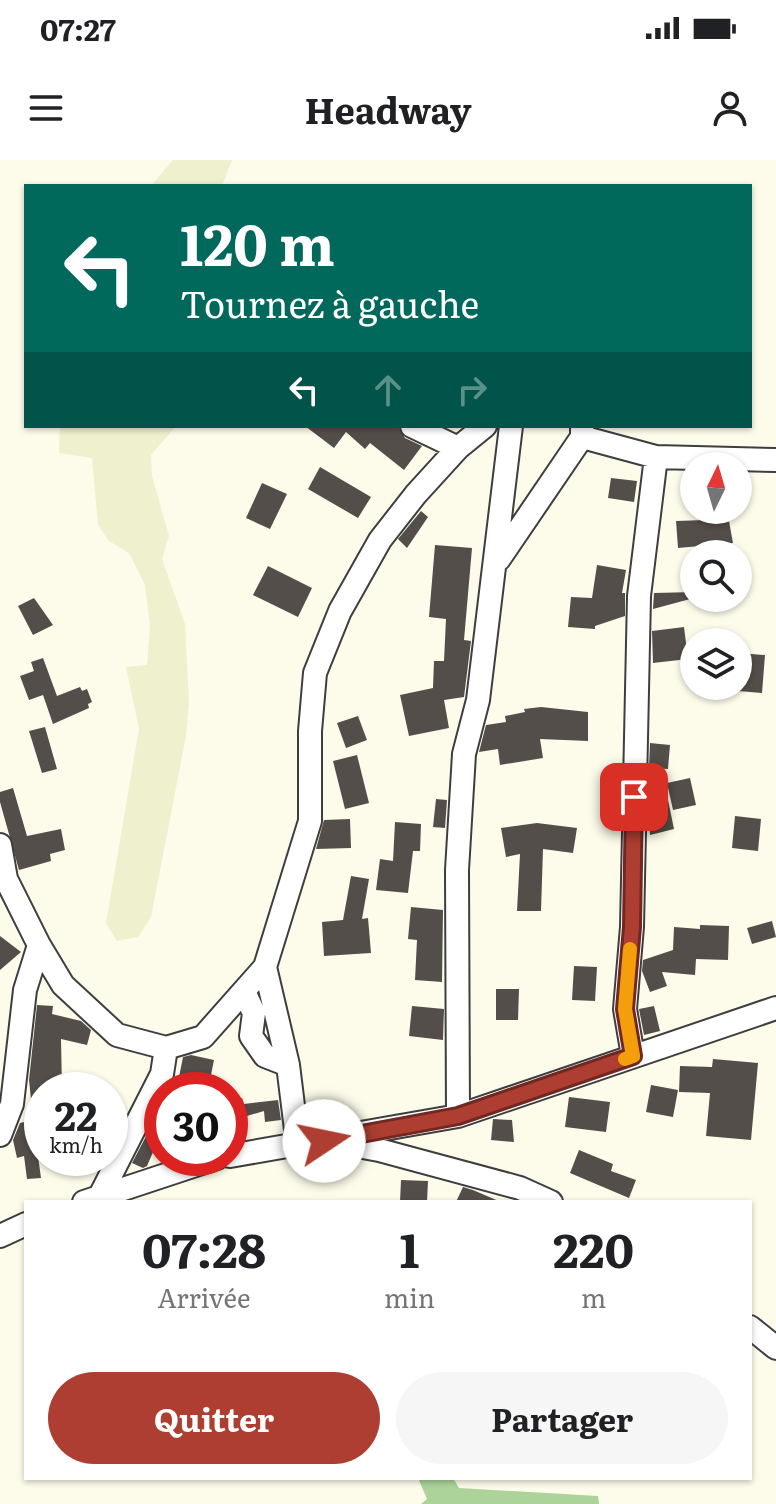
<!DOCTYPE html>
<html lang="fr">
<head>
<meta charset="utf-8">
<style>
	body { margin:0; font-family:Literata,serif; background:#f6f6f6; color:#202124; height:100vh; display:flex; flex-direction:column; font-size:30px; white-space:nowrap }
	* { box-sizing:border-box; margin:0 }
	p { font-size:26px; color:#757577 }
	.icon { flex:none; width:44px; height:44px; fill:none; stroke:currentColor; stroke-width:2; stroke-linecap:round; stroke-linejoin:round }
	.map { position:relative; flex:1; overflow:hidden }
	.panel { position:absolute; left:24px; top:1040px; width:728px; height:280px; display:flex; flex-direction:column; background:#fff; border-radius:0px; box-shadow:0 2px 6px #0004 }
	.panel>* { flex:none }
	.guide { position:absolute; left:24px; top:24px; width:728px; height:244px; border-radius:0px; box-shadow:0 2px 6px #0004; background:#00695c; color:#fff; overflow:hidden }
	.needle { width:52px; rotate:5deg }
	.buttons { position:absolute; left:680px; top:292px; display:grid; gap:16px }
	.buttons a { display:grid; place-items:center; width:72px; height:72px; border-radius:50%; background:#fff; box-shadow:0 2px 6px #0004; font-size:40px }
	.speed { position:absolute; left:24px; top:912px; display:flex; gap:16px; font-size:40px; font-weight:700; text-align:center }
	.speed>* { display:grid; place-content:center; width:104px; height:104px; border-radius:50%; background:#fff; box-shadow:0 2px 6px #0004; line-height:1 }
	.speed small { font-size:20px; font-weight:400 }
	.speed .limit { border:12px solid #d22; background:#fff; color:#111 }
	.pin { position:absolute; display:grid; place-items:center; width:68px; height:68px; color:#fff; margin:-34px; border-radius:16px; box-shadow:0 4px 12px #0006 }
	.me { position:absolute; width:88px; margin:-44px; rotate:79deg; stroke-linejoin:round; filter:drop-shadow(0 0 6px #0008) }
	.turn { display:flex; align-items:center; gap:28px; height:168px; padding:0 24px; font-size:36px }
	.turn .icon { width:104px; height:104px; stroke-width:2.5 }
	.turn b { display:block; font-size:56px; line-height:68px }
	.lanes { display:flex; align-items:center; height:76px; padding:0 24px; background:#0003; justify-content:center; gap:40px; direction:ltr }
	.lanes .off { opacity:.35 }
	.eta { display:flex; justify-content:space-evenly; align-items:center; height:136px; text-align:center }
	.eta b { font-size:48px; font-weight:700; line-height:56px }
	.cta { display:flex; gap:16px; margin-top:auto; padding:16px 24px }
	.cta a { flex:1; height:92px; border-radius:48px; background:#ad3e31; color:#fff; font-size:32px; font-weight:700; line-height:92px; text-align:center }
	.cta a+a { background:#f6f6f6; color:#202124 }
	.status { display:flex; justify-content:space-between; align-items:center; height:56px; padding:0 40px; background:#fff; direction:ltr }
	.status svg { height:22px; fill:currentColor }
	header { display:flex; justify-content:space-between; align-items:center; height:104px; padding:0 24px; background:#fff; font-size:36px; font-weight:700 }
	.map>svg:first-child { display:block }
</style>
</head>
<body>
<div class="status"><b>07:27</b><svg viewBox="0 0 49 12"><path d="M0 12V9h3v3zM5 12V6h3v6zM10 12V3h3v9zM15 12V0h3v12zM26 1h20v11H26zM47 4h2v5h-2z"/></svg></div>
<header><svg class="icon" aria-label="menu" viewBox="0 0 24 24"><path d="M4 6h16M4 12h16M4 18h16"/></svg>Headway<svg class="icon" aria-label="person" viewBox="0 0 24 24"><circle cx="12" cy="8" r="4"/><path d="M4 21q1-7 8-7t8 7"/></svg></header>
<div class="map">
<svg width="776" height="1344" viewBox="0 0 776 1344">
	<rect width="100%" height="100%" fill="#fdfceb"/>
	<!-- farmland -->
	<path fill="#eef0ce" d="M173,0H232L222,26H151Z
		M60,266H176L151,295L152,316L169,376L162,399L185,464L189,543L186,576L151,757L138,777L117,781L106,763L139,569L126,507L147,505L150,466L145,425L129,393L109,381L98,365L92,298L59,293Z"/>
	<!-- forest -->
	<path fill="#abd39a" d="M418,1318H453L459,1328L598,1336L599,1344H421L427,1339Z"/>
	<!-- building -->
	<path fill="#534e49" d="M305,266H398L405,278L422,286L404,310L370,283L365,289L346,272L334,288Z
		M320,307L371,337L358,358L308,329Z
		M611,318L637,321L634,342L608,338Z
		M262,323L287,334L270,369L246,358Z
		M727,350L733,383L678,388L676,361L706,360L705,353Z
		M421,351L428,357L407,388L398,379Z
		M435,385L472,388L464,480L471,481L464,537L444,540L449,568L409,576L400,535L433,528L434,501H444L446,459L429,457Z
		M597,405L626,410L622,433H625V456L595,466V469L568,467L571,437L592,438Z
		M268,406L312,428L298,457L253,435Z
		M694,432V438L653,449L654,433Z
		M34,438L53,465L33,475L18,446Z
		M684,467L688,499L653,503L652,471Z
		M738,493L765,495L762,533L738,531Z
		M43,498L57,536L80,527L82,531L87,529L92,542L88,544L89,548L53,564L43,535L29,540L20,516L34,511L31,502Z
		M541,547L588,552V581L540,579L543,598L500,605L498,589L479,592L486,565L506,562L505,556L525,552L524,549Z
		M358,556L367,580L346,588L337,563Z
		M45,567L57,609L42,613L29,571Z
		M650,583L670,585L668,609L649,608Z
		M357,595L369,643L345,649L333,601Z
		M690,618L696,645L673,650L667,623Z
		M13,628L27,676L61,669L65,690L50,694L51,701L19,710L0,642V632Z
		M436,639L447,640L445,668L433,667Z
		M668,640L674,669L650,675L649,645Z
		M735,656L761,659L758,691L732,688Z
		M350,659L351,688L316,689L324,660Z
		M395,662L421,664L420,691H413L408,733L376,730L380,699L393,701Z
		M537,663L577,668L573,693L543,689L541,751H517L520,694L506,697L501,668Z
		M351,716L369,719L362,759L368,758L371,793L324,796L322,762L343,760Z
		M411,747L443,750L442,822L415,820L417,780L408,779Z
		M772,761L776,777L752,784L747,768Z
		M700,765L729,766L728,800L696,799L695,815L662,812L667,826L650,832L642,811L643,800L673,790L674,767L700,769Z
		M0,776L21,792L0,810Z
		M574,806L597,807L595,841L572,840Z
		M496,829H519L518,860H496Z
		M37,845L53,846L52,854L81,861L91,870L87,885L61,879L62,930H42V995L38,996L41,1018L27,1019L24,996L17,998L13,980L20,963L33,960L29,920Z
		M412,846L444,849L443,880L409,876Z
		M654,846L660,871L644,875L639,849Z
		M191,895L214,900L208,930L177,927L183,897Z
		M713,899L758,903L751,980L706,976L710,933L679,932L680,906L712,907Z
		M651,925L678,930L673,957L646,952Z
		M569,937L610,942L606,972L565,967Z
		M242,938L244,944L278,940L281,960L265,962L264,951L230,961V942Z
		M493,959L512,960L514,982L491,980Z
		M152,965L162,971L147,1006L143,1008L132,1003Z
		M579,990L613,1004L611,1011L636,1020L629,1038L570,1013Z
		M401,1020L428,1021L427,1042H400Z
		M463,1027L473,1030L501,1042H456Z"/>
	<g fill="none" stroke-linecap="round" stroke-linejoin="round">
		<!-- minor casing -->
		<g stroke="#3e3e3e" stroke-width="26">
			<path id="minor" d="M412,266L458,288
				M582,277L656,297L776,300
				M499,399L582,277V266
				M0,685L6,719L39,785L63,825L117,875L166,888L203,877L265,807L310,661V571L315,513L340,451L380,380L416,334L458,288L485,266
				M265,807L288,905L298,986L341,983L379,990L520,1028L551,1042
				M236,841L247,838L254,853L251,876L265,896L288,905
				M633,896L625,849L632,767L639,436L656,297
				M458,956L457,710L464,594L478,540L511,266
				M0,975L12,944L25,830L39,785
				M230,996L458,956L776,848
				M100,1036L162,914L166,888
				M84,1042L217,998
				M0,1076L26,1064
				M750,1167L776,1188"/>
		</g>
		<!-- minor -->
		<use href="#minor" stroke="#fff" stroke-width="22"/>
	</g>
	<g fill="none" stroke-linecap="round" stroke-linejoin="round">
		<!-- route casing -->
		<g stroke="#702820" stroke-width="20">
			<path id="route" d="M324,981L458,956L633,896L625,849L632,767L634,637"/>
		</g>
		<!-- route -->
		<use href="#route" stroke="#ad3e31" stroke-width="14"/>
		<!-- slow -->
		<path stroke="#f59e0b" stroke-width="14" d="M625,899L633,896L625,849L630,789"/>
	</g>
</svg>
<div class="buttons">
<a><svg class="needle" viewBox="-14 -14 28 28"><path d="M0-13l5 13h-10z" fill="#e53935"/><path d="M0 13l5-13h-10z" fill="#757577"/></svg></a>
<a><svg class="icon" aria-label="search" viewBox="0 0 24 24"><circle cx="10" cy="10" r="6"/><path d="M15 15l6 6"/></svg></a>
<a><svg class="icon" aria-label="layers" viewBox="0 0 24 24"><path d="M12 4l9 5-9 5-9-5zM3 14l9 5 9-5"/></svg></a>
</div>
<div class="speed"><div>22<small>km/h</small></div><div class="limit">30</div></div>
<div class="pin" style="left:634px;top:637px;background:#d93025"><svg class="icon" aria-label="arrive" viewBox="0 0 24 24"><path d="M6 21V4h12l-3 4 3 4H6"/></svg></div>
<svg class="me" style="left:324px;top:981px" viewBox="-20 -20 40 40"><circle r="19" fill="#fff"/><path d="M0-13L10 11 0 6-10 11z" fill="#ad3e31"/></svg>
<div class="guide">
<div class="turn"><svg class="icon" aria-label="left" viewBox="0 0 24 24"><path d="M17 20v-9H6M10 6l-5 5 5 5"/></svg><div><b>120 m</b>Tournez à gauche</div></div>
<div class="lanes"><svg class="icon" aria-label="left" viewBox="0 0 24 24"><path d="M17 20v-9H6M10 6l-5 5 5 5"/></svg><svg class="icon off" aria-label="ahead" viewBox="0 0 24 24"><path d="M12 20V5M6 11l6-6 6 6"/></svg><svg class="icon off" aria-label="right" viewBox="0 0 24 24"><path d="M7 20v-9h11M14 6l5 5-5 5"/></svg></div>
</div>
<section class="panel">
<div class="eta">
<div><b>07:28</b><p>Arrivée</p></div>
<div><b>1</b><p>min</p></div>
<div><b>220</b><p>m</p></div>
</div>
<div class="cta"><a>Quitter</a><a>Partager</a></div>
</section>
</div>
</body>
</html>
